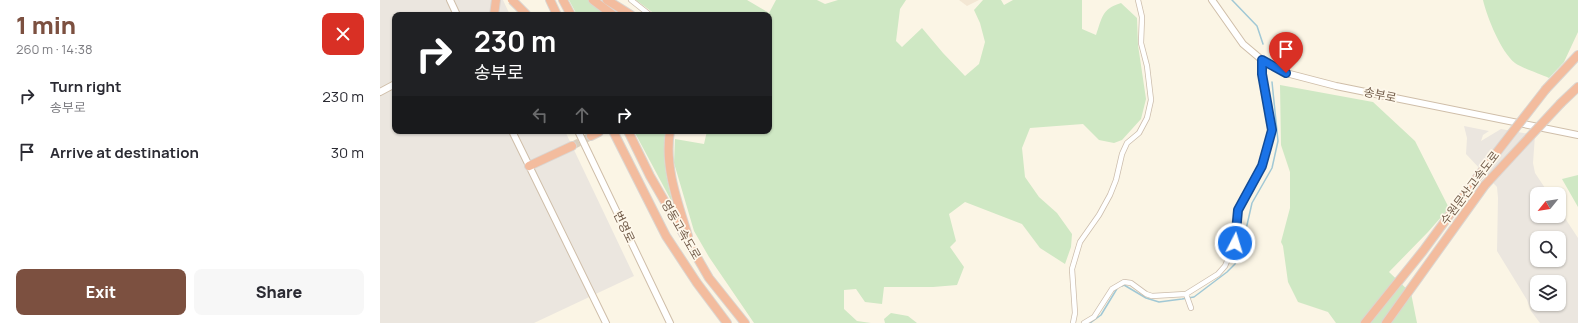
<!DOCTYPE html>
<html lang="en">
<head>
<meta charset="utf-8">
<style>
	body { margin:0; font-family:Manrope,"Noto Sans KR",sans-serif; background:#f7f7f7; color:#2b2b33; height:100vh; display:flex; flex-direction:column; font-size:15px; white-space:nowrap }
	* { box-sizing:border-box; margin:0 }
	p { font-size:13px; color:#7c7c81 }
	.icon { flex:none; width:22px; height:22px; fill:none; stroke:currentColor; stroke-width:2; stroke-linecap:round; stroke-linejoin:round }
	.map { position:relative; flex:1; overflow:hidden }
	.drawer { display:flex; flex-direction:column; background:#fff; width:380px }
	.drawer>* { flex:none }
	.banner { position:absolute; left:12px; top:12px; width:380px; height:122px; border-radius:8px; box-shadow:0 1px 3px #0004; background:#202124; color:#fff; overflow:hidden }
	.needle { width:26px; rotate:240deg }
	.tools { position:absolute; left:1150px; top:187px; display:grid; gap:8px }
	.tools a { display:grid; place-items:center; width:36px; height:36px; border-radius:8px; background:#fff; box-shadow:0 1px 3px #0004; font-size:20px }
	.pin { position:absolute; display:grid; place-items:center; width:34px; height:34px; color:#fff; margin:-41px -17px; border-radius:50% 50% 50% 0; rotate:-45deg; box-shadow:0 0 4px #0007 }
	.pin .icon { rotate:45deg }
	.me { position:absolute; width:44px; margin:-22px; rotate:5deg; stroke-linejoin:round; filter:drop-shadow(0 0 3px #0008) }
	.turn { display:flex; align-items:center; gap:14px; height:84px; padding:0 16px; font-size:18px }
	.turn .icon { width:52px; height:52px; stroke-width:2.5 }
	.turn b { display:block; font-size:28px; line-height:34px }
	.lanes { display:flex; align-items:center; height:38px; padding:0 16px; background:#0003; justify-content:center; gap:20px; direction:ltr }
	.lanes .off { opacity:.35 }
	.round { display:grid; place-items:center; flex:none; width:42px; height:42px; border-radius:8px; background:#f7f7f7 }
	.head { display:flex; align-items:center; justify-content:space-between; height:68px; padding:0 16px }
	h1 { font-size:24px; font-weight:800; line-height:30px; color:#7c5040 }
	.primary-button { display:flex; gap:8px; margin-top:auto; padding:8px 16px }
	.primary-button a { flex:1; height:46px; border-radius:8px; background:#7c5040; color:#fff; font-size:16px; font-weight:800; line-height:46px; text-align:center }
	.primary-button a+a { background:#f7f7f7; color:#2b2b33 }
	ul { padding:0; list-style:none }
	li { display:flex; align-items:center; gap:12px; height:56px; padding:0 16px }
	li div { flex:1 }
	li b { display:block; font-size:15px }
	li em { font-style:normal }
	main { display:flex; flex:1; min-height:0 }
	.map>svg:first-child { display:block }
</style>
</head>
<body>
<main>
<section class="drawer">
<div class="head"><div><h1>1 min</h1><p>260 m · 14:38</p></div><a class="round" style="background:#d93025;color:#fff"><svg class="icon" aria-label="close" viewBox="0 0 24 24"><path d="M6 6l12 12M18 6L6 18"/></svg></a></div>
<ul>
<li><svg class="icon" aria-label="right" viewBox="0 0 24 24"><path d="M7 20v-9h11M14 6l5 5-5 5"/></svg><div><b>Turn right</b><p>송부로</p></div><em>230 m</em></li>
<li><svg class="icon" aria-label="arrive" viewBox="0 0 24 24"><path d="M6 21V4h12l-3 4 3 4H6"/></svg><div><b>Arrive at destination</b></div><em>30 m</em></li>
</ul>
<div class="primary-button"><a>Exit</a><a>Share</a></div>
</section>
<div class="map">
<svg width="1198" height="323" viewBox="0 0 1198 323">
	<rect width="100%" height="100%" fill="#fbf5e5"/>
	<!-- residential -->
	<path fill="#f3e7d4" d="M579,0H599L587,6Z"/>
	<!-- industrial -->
	<path fill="#ebe6df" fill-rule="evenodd" d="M0,0H123L130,15H15V131H185L254,276L154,323H0Z
		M1084,126L1109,131L1103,135L1101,141L1121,129L1155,135L1153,163L1155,173L1169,194H1157V216H1179V209L1198,238V323H1160L1151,311L1147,300L1117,251L1118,198L1117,187L1086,154L1087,138ZM1157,238H1179V260H1157ZM1157,282H1179V304H1157Z"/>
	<!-- green -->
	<path fill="#cfe8c4" d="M189,0H209L229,15H197Z
		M256,0H367L389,13L396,0H437L445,4L458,0H526L520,9L516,41L522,47L542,28L563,53L585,76L599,64L605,42L600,23L594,10L603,0H621L624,5L633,0H702V29L716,35C722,19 721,9 741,3L757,18L758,45L766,99L761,119L742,140L734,143L719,140L703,124L650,128L642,148L645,177L659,197L677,213L692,234L691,247L685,264L660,248L642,224L585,202L569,214L576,241L570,247L584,267L577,285L553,287H504L502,304L485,302L476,289L464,290V309L477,321L491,323H374L329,257L314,231L294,163L295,139L324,144L327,131H389V15H276Z
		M1103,0H1198V32L1184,62L1169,78C1160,74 1142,68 1135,63C1121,52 1107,17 1103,0Z
		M900,85L993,102L1035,141L1069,208L1048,232L1009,272L1031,293L1037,323H956L948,312L918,302L908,282L903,246L901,242L910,208V172L901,145Z
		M254,131H286C281,156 287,181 293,204Z
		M1198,175V207L1182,179Z
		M511,313L528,316L537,323H505L504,319Z"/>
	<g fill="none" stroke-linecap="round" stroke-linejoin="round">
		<!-- stream -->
		<path stroke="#a1c8d5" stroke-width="1.5" d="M852,0L877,26L883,44
			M742,286L744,285L766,298L779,302L802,299L814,297L847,272L855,264L862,247L872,203L892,168L898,141L892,82
			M710,323L721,315L738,287"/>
		<!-- highway-tunnel -->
		<path stroke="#d9cfbe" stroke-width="8" stroke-dasharray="8 4" stroke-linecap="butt" d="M192,146L211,136"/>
		<!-- street casing -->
		<g stroke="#ccbdac" stroke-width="6">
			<path id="street" d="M251,0L270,15
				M806,294L811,308
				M693,323L695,313L692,269L700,242L719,215L730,195L736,180L742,154L747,143L759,133L767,118L771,100L767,66L761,43L762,17L758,0
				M704,323L714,317L732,289L744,282L751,283L766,294L772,296L806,294L838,274L845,266L855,243L858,210L883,166L892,130L882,74V60"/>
		</g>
		<!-- secondary casing -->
		<g stroke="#cfbea9" stroke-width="8">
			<path id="secondary" d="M70,0L77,15
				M832,0L863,44L882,60L906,73L956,86L1198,135
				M0,92L15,84
				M132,131L226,323
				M198,131L290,323"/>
		</g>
		<!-- highway casing -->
		<g stroke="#dbd5d0" stroke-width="10">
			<path id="highway" d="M170,0L177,15
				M183,0L191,15
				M213,0L233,15
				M227,0L251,15
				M114,15L116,0
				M1166,89L1198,55
				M1181,103L1198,87
				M233,131L286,236L317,283L347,323
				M248,131L270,176L329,278L365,323
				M290,131C284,167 298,203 308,236
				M211,136L219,132
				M149,166L192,146
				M985,323L1043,251L1096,179
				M1006,323L1105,185"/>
		</g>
		<!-- street -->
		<use href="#street" stroke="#fff" stroke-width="4.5"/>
		<!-- secondary -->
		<use href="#secondary" stroke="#fff" stroke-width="6"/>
		<!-- highway -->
		<use href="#highway" stroke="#f3bc9e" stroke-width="8"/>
		<!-- highway-bridge casing -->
		<g stroke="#dbd5d0" stroke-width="10" stroke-linecap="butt">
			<path id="highway-bridge" d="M132,0L147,15
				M1096,179L1166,89
				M1105,185L1181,103"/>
		</g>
		<!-- highway-bridge -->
		<use href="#highway-bridge" stroke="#f3bc9e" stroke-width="8"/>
	</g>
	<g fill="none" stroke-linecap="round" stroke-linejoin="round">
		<!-- route casing -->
		<g stroke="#114b97" stroke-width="10">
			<path id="route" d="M855,243L858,210L882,166L892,130L882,74V60L906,73"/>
		</g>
		<!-- route -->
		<use href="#route" stroke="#1a73e8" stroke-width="7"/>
	</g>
	<g text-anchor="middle" stroke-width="3.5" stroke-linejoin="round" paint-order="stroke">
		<!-- street labels -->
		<g font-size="12" fill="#735d4b" stroke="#fef8eb">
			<text transform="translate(1000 95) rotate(12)" y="4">송부로</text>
			<text transform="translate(1090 188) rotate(-53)" y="4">수원문산고속도로</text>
			<text transform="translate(244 227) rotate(64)" y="4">번영로</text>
			<text transform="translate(301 230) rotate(60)" y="4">영동고속도로</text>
		</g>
	</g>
</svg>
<div class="tools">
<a><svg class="needle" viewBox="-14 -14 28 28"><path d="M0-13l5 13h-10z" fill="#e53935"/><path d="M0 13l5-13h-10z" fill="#7c7c81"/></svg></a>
<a><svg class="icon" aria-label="search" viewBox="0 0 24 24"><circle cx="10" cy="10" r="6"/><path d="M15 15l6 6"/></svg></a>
<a><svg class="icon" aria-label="layers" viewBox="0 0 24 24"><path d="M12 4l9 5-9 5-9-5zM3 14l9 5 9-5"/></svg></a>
</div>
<div class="pin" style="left:906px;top:73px;background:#d93025"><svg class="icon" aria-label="arrive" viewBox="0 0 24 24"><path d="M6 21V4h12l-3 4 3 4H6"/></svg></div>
<svg class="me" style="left:855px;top:243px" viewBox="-20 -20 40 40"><circle r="17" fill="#1a73e8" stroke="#fff" stroke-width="3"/><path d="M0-11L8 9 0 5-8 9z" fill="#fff"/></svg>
<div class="banner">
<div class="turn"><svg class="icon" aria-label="right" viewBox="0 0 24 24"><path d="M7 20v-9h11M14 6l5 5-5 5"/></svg><div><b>230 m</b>송부로</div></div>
<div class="lanes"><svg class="icon off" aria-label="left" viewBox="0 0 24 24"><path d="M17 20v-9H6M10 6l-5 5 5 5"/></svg><svg class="icon off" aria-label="ahead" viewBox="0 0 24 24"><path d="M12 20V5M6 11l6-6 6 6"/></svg><svg class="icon" aria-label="right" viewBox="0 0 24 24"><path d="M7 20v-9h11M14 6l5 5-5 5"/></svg></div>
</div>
</div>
</main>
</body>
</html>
